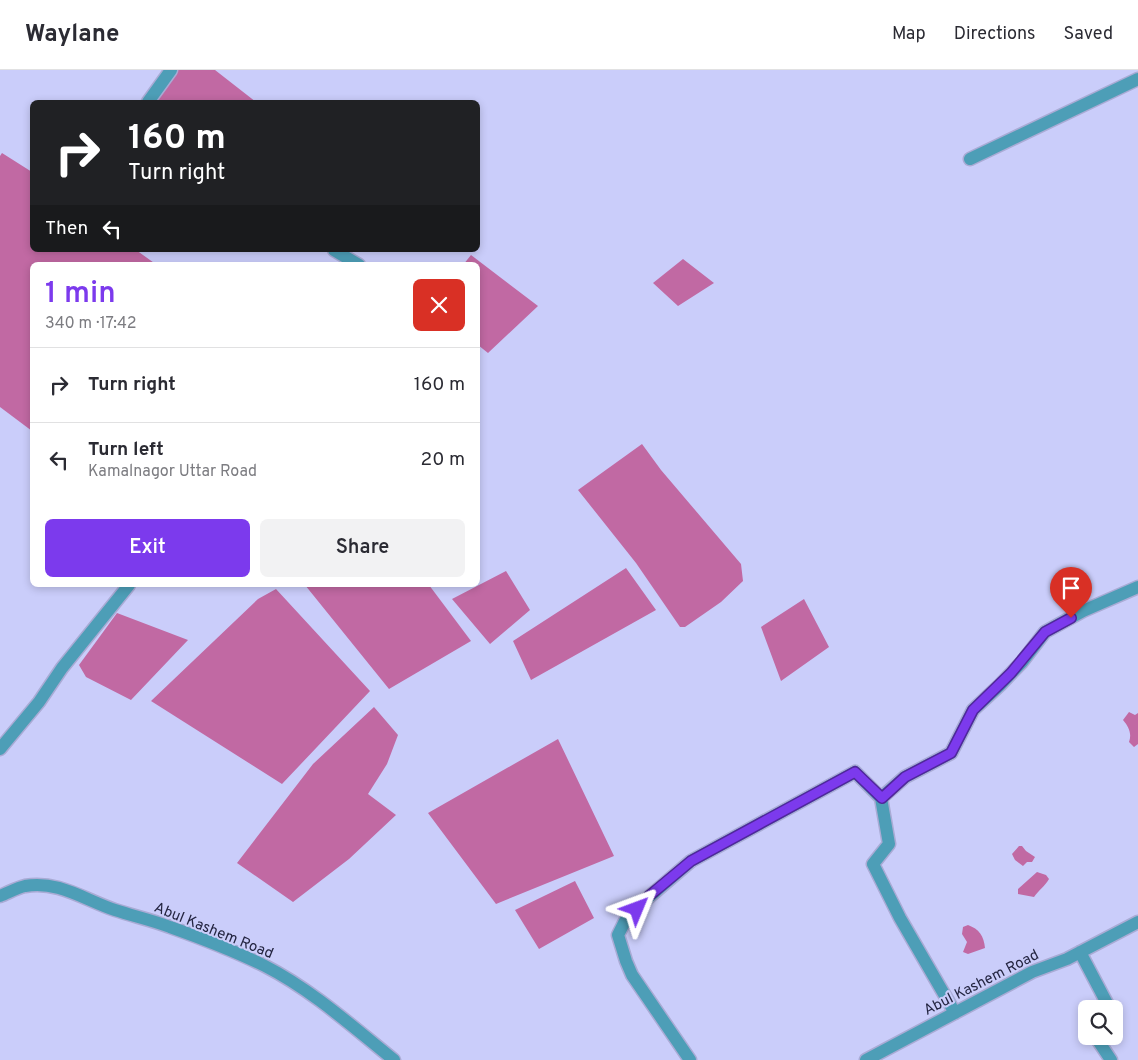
<!DOCTYPE html>
<html lang="en">
<head>
<meta charset="utf-8">
<style>
	body { margin:0; font-family:Overpass,sans-serif; background:#f2f2f3; color:#2b2b33; height:100vh; display:flex; flex-direction:column; font-size:19px; white-space:nowrap }
	* { box-sizing:border-box; margin:0 }
	p { font-size:16px; color:#7c7c81 }
	.icon { flex:none; width:28px; height:28px; fill:none; stroke:currentColor; stroke-width:2; stroke-linecap:round; stroke-linejoin:round }
	.map { position:relative; flex:1; overflow:hidden }
	.details { position:absolute; left:30px; top:192px; width:450px; height:325px; display:flex; flex-direction:column; background:#fff; border-radius:8px; box-shadow:0 2px 8px #0003 }
	.details>* { flex:none }
	.hud { position:absolute; left:30px; top:30px; width:450px; height:152px; border-radius:8px; box-shadow:0 2px 8px #0003; background:#202124; color:#fff; overflow:hidden }
	.fabs { position:absolute; left:1078px; top:930px; display:grid; gap:10px }
	.fabs a { display:grid; place-items:center; width:45px; height:45px; border-radius:8px; background:#fff; box-shadow:0 2px 8px #0003; font-size:25px }
	.pin { position:absolute; display:grid; place-items:center; width:42px; height:42px; color:#fff; margin:-51px -21px; border-radius:50% 50% 50% 0; rotate:-45deg; box-shadow:0 0 5px #0007 }
	.pin .icon { rotate:45deg }
	.me { position:absolute; width:55px; margin:-28px; rotate:46deg; stroke-linejoin:round; filter:drop-shadow(0 0 4px #0008) }
	.turn { display:flex; align-items:center; gap:18px; height:105px; padding:0 15px; font-size:22px }
	.turn .icon { width:65px; height:65px; stroke-width:2.5 }
	.turn b { display:block; font-size:35px; line-height:42px }
	.then { display:flex; align-items:center; height:48px; padding:0 15px; background:#0003; gap:10px; font-size:19px }
	.round { display:grid; place-items:center; flex:none; width:52px; height:52px; border-radius:8px; background:#f2f2f3 }
	.head { display:flex; align-items:center; justify-content:space-between; height:85px; padding:0 15px }
	h1 { font-size:30px; font-weight:600; line-height:38px; color:#7c3aed }
	.button { display:flex; gap:10px; margin-top:auto; padding:10px 15px }
	.button a { flex:1; height:58px; border-radius:8px; background:#7c3aed; color:#fff; font-size:20px; font-weight:600; line-height:58px; text-align:center }
	.button a+a { background:#f2f2f3; color:#2b2b33 }
	ul { padding:0; list-style:none }
	li { display:flex; align-items:center; gap:15px; height:75px; padding:0 15px; border-top:1px solid #e1e1e2 }
	li div { flex:1 }
	li b { display:block; font-size:19px }
	li em { font-style:normal }
	header { display:flex; align-items:center; gap:30px; box-sizing:border-box; height:70px; padding:0 25px; background:#fff; border-bottom:1px solid #e1e1e2 }
	header strong { font-size:24px }
	nav { display:flex; gap:28px; margin-inline-start:auto; font-size:18px }
	.map>svg:first-child { display:block }
</style>
</head>
<body>
<header>
<strong>Waylane</strong>
<nav><a>Map</a><a>Directions</a><a>Saved</a></nav>
</header>
<div class="map">
<svg width="1138" height="990" viewBox="0 0 1138 990">
	<rect width="100%" height="100%" fill="#cacdfa"/>
	<!-- water -->
	<path fill="#c169a3" d="M178,0H215L256,32H156Z
		M2,83L32,102V180H136L157,195H32V361L0,337V86Z
		M471,185L538,236L488,283L478,275V195H463Z
		M683,189L714,213L678,236L653,213Z
		M642,374L661,400L741,494L743,511L721,532L685,557H680L636,493L578,420Z
		M626,498L656,540L531,610L513,571Z
		M506,501L530,540L490,574L452,529Z
		M305,515H429L471,571L389,619Z
		M276,519L370,621L282,714L151,631L258,529Z
		M804,529L829,577L781,611L761,557Z
		M117,543L188,570L131,630L86,607L79,595Z
		M374,637L398,665L387,694L368,724L396,745L349,789L293,832L237,793L313,694Z
		M1129,642L1135,645L1138,643V674L1134,677L1129,672C1132,664 1129,657 1123,650Z
		M558,669L614,786L496,834L428,743Z
		M1019,776H1022L1026,781L1035,787L1032,792H1027L1023,796L1015,790L1012,784Z
		M1037,802L1046,805L1049,809C1045,816 1039,820 1034,827L1018,824V819Z
		M575,811L594,848L539,879L515,840Z
		M968,855C979,859 984,866 985,878L968,884L963,882L967,872L962,864L963,857Z"/>
	<g fill="none" stroke-linecap="round" stroke-linejoin="round">
		<!-- minor casing -->
		<g stroke="#a9abd5" stroke-width="15">
			<path id="minor" d="M148,32L171,0
				M970,89L1138,9
				M334,180L359,195
				M0,679L39,632L62,598L129,515
				M0,826C8,823 16,818 25,816C58,810 85,830 115,840C133,846 152,850 170,857C201,868 235,881 265,896C312,920 353,957 394,990
				M1080,882L1110,939
				M955,943L900,848L873,794L889,774L881,728L905,707L951,683L973,640L1000,615L1022,592L1045,562L1083,541L1138,517
				M1114,947L1115,953L1114,955
				M1098,966L1097,969L1111,990
				M690,990L632,905L626,891L618,865L625,851L649,827L691,791L855,702L881,728
				M866,990L1032,902L1067,889L1138,852"/>
		</g>
		<!-- minor -->
		<use href="#minor" stroke="#4d9eb7" stroke-width="12"/>
	</g>
	<g fill="none" stroke-linecap="round" stroke-linejoin="round">
		<!-- route casing -->
		<g stroke="#51269a" stroke-width="12">
			<path id="route" d="M637,839L649,826L691,791L855,702L882,728L905,707L951,683L973,640L1011,603L1045,562L1071,548"/>
		</g>
		<!-- route -->
		<use href="#route" stroke="#7c3aed" stroke-width="9"/>
	</g>
	<g text-anchor="middle" stroke-width="4" stroke-linejoin="round" paint-order="stroke">
		<!-- street labels -->
		<g font-size="15" fill="#242541" stroke="#cacdfa">
			<text transform="translate(214 860) rotate(22)" y="5">Abul Kashem Road</text>
			<text transform="translate(981 912) rotate(-27)" y="5">Abul Kashem Road</text>
		</g>
	</g>
</svg>
<div class="fabs">
<a><svg class="icon" aria-label="search" viewBox="0 0 24 24"><circle cx="10" cy="10" r="6"/><path d="M15 15l6 6"/></svg></a>
</div>
<div class="pin" style="left:1071px;top:548px;background:#d93025"><svg class="icon" aria-label="arrive" viewBox="0 0 24 24"><path d="M6 21V4h12l-3 4 3 4H6"/></svg></div>
<svg class="me" style="left:637px;top:839px" viewBox="-20 -20 40 40"><path d="M0-17L14 15 0 8-14 15z" fill="#7c3aed" stroke="#fff" stroke-width="4"/></svg>
<div class="hud">
<div class="turn"><svg class="icon" aria-label="right" viewBox="0 0 24 24"><path d="M7 20v-9h11M14 6l5 5-5 5"/></svg><div><b>160 m</b>Turn right</div></div>
<div class="then">Then<svg class="icon" aria-label="left" viewBox="0 0 24 24"><path d="M17 20v-9H6M10 6l-5 5 5 5"/></svg></div>
</div>
<section class="details">
<div class="head"><div><h1>1 min</h1><p>340 m · 17:42</p></div><a class="round" style="background:#d93025;color:#fff"><svg class="icon" aria-label="close" viewBox="0 0 24 24"><path d="M6 6l12 12M18 6L6 18"/></svg></a></div>
<ul>
<li><svg class="icon" aria-label="right" viewBox="0 0 24 24"><path d="M7 20v-9h11M14 6l5 5-5 5"/></svg><div><b>Turn right</b></div><em>160 m</em></li>
<li><svg class="icon" aria-label="left" viewBox="0 0 24 24"><path d="M17 20v-9H6M10 6l-5 5 5 5"/></svg><div><b>Turn left</b><p>Kamalnagor Uttar Road</p></div><em>20 m</em></li>
</ul>
<div class="button"><a>Exit</a><a>Share</a></div>
</section>
</div>
</body>
</html>
